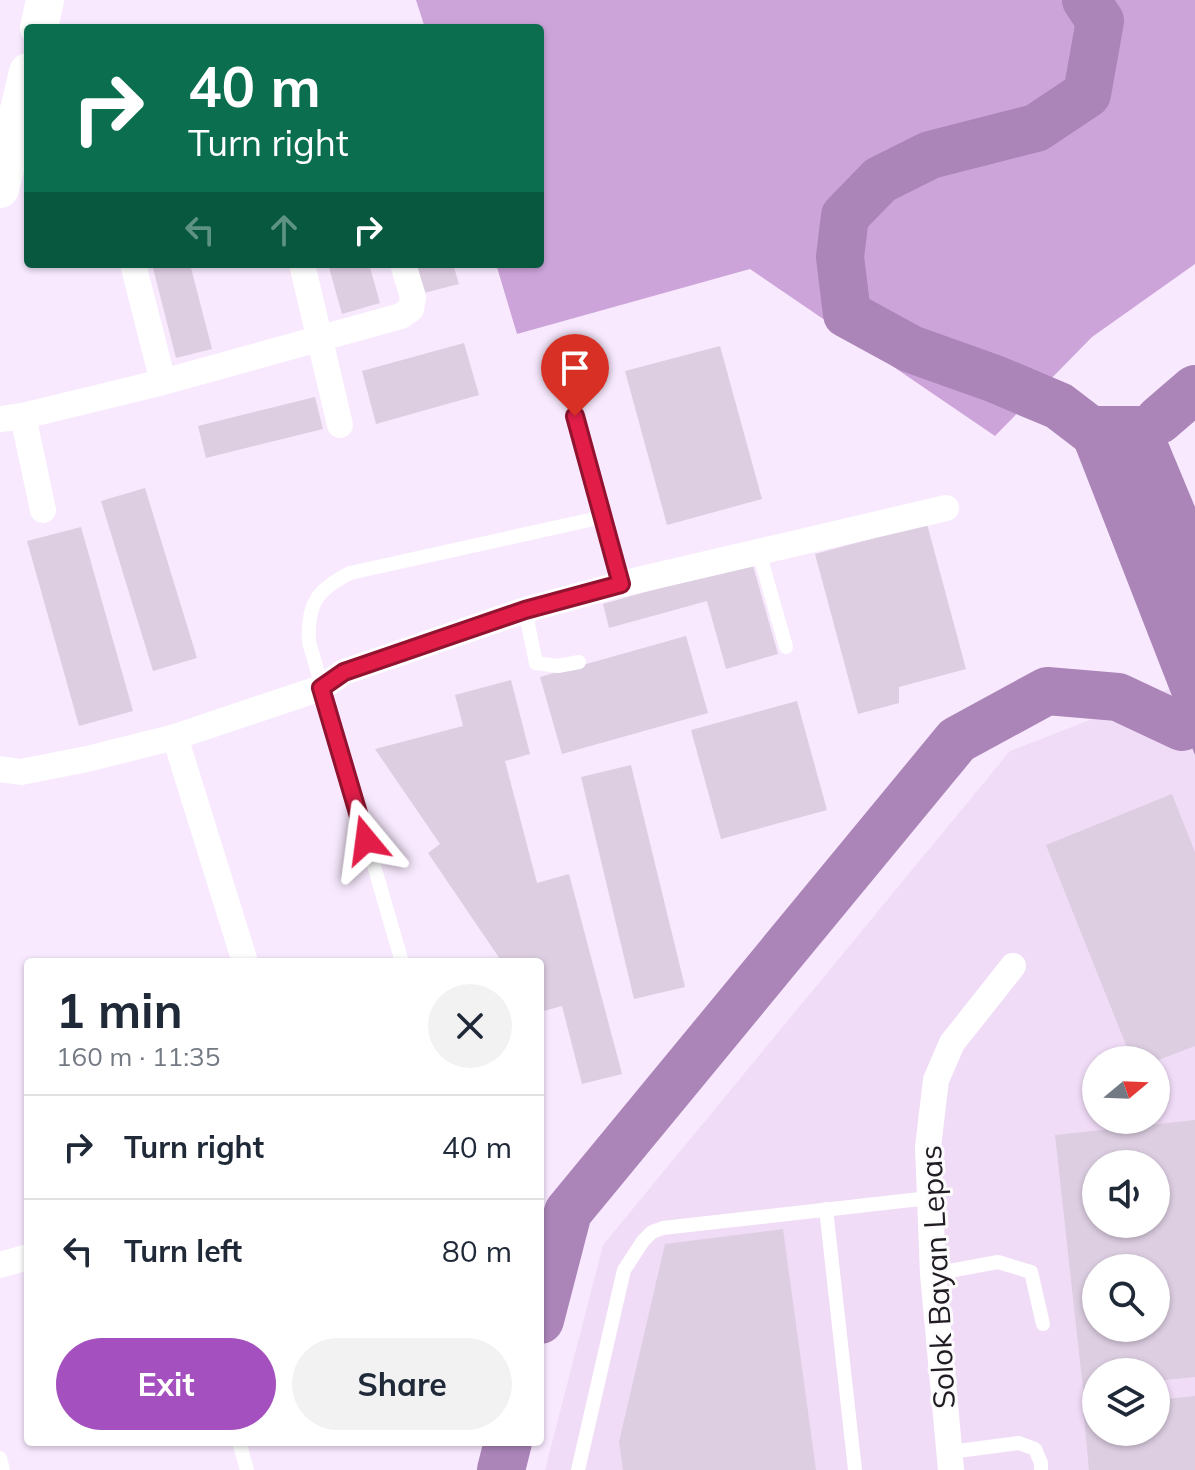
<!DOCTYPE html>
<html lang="en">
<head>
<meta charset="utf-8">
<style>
	body { margin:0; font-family:Mulish,sans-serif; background:#f2f2f3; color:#1f2937; height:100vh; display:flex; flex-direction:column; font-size:30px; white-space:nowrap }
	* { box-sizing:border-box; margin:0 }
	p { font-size:26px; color:#747a83 }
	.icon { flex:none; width:44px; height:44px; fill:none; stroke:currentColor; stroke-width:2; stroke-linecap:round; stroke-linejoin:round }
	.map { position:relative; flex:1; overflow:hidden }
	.drawer { position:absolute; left:24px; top:958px; width:520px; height:488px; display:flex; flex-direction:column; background:#fff; border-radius:8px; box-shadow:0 2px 6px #0004 }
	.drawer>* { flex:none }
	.banner { position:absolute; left:24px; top:24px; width:520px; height:244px; border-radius:8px; box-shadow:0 2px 6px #0004; background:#0b6e4f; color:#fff; overflow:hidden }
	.needle { width:52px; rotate:71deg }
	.fabs { position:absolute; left:1082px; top:1046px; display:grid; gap:16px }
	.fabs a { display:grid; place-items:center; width:88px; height:88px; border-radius:50%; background:#fff; box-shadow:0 2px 6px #0004; font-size:40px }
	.pin { position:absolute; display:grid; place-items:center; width:68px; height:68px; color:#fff; margin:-82px -34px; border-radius:50% 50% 50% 0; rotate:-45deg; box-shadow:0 0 8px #0007 }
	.pin .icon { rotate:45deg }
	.me { position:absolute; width:88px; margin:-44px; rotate:344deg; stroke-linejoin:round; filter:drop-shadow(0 0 6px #0008) }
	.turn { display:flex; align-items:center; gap:28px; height:168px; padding:0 32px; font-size:36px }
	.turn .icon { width:104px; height:104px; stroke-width:2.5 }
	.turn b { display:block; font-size:56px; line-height:68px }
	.lanes { display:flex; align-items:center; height:76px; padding:0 32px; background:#0003; justify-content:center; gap:40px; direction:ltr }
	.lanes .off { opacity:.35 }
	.round { display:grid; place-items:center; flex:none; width:84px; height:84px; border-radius:42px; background:#f2f2f3 }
	.headline { display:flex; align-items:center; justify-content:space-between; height:136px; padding:0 32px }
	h1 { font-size:48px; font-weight:700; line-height:60px }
	.button { display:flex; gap:16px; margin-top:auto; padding:16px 32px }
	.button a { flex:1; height:92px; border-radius:48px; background:#a450be; color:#fff; font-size:32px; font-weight:700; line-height:92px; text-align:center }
	.button a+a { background:#f2f2f3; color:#1f2937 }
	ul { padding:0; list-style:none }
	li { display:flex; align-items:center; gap:24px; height:104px; padding:0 32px; border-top:2px solid #e0e1e3 }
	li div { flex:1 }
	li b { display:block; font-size:30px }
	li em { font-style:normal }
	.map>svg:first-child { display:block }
</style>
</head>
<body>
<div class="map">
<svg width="1195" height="1470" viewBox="0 0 1195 1470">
	<rect width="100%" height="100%" fill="#f8e9fe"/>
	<!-- built -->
	<path fill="#f1dcf7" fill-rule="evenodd" d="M1195,679V1470H545L603,1245L1010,751ZM1096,1060H1156V1120H1096ZM1096,1164H1156V1224H1096ZM1096,1268H1156V1328H1096ZM1096,1372H1156V1432H1096Z"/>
	<!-- forest -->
	<path fill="#cda4da" d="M416,0H1195V264L1092,337L995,436L750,269L517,334L496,264H540V28H425Z"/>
	<!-- water -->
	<path fill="#ab84b8" d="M1059,406H1153L1195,507V755Z"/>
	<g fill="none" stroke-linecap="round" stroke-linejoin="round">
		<!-- river -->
		<path stroke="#ab84b8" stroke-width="48" d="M1086,0L1100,21L1087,94L1036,128L930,155L880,180L845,216L840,257L847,314L911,349L995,379L1059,406L1110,445
			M1159,420L1195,389
			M540,1320L568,1212L957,740L1047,691L1118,697L1182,727
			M501,1470L508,1442"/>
	</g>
	<!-- building -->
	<path fill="#ddcee2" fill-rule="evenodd" d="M152,264H190L212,349L176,358Z
		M328,264H369L380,303L342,314Z
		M412,264H453L459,284L420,294Z
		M464,343L479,395L376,424L362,371Z
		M720,346L762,499L667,525L625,371Z
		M315,397L323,429L206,458L198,426Z
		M145,488L197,658L153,671L101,501Z
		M927,524L966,669L899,687V703L858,714L815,554Z
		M81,527L133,711L79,726L27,541Z
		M752,562L778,654L726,669L707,601L609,628L603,604Z
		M686,636L708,713L562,754L540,677Z
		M511,680L530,754L505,761L537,883L569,874L622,1074L582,1084L562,1006L540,1012V962H502L428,853L440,844L375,749L463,726L455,695Z
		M797,701L827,810L721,839L691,730Z
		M631,765L685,987L634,999L581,777Z
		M1172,794L1195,852V1046L1156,1061L1132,1060L1046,845Z
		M1195,1120V1377L1156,1381V1372H1096V1388L1083,1389L1055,1135ZM1096,1164H1156V1224H1096ZM1096,1268H1156V1328H1096Z
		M783,1229L816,1470H623L619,1442L665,1244Z
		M1195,1396V1470H1089L1083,1408L1096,1406V1432H1156V1400Z"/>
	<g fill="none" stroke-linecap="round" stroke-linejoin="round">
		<!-- lane -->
		<path stroke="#fff" stroke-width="14" d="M575,416L621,584
			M759,552L786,647
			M525,610L536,663L558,666L579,662
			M402,962L309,642C307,605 316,590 350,573L603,517
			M826,1209L855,1470
			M933,1274L998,1262L1031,1272L1043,1324
			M239,1442L247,1470
			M950,1452L1019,1443L1035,1449L1041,1463V1470
			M0,1458L3,1470
			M578,1470L624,1270L643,1241L652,1232L663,1228L929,1198"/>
		<!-- street -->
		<path stroke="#fff" stroke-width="26" d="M133,264L163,382
			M302,264L340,425
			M23,416L43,510
			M0,419L23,416L163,382L401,316L411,309L413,297L403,264
			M175,737L245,962
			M0,769L21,772L87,759L175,737L321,688L344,672L525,610L621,584L946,508
			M0,1265L28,1257
			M951,1470L933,1274L928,1147L936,1080L952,1043L1013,966"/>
		<!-- secondary -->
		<path stroke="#fff" stroke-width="38" d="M39,28L45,0
			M0,189L28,72"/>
	</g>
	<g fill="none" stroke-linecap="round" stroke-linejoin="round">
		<!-- route casing -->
		<g stroke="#92132f" stroke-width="20">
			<path id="route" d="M366,840L321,688L344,672L525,610L621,584L575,416"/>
		</g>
		<!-- route -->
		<use href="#route" stroke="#e11d48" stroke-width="14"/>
	</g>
	<g text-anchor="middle" stroke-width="6" stroke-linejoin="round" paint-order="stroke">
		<!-- street labels -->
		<g font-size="30" fill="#211c23" stroke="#fcfcfc">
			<text transform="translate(938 1277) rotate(-93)" y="10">Solok Bayan Lepas</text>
		</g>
	</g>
</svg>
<div class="fabs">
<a><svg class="needle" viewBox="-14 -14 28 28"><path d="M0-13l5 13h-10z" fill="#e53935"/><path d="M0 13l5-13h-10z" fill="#747a83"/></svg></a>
<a><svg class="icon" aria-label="sound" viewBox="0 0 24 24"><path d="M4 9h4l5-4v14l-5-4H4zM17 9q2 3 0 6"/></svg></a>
<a><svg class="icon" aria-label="search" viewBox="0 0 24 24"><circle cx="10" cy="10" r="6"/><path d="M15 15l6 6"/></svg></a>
<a><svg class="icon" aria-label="layers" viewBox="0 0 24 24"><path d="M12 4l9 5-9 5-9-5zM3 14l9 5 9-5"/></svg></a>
</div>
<div class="pin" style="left:575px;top:416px;background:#d93025"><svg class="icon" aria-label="arrive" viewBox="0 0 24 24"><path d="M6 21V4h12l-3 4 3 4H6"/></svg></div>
<svg class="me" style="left:366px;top:840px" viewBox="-20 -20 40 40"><path d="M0-17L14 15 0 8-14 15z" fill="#e11d48" stroke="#fff" stroke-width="4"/></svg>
<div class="banner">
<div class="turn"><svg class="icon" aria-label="right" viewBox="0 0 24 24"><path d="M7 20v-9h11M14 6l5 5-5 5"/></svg><div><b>40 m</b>Turn right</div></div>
<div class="lanes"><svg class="icon off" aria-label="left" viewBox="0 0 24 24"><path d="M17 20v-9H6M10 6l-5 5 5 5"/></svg><svg class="icon off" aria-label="ahead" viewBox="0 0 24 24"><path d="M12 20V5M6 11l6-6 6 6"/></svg><svg class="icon" aria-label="right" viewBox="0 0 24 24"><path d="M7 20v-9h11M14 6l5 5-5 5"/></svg></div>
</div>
<section class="drawer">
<div class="headline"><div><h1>1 min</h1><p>160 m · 11:35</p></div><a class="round"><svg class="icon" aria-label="close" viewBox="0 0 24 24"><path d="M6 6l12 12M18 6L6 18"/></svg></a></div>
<ul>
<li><svg class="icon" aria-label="right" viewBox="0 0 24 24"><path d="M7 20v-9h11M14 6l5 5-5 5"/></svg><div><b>Turn right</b></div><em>40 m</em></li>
<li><svg class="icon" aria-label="left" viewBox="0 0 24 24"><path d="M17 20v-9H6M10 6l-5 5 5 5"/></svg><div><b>Turn left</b></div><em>80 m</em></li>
</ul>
<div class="button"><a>Exit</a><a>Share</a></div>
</section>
</div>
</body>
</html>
